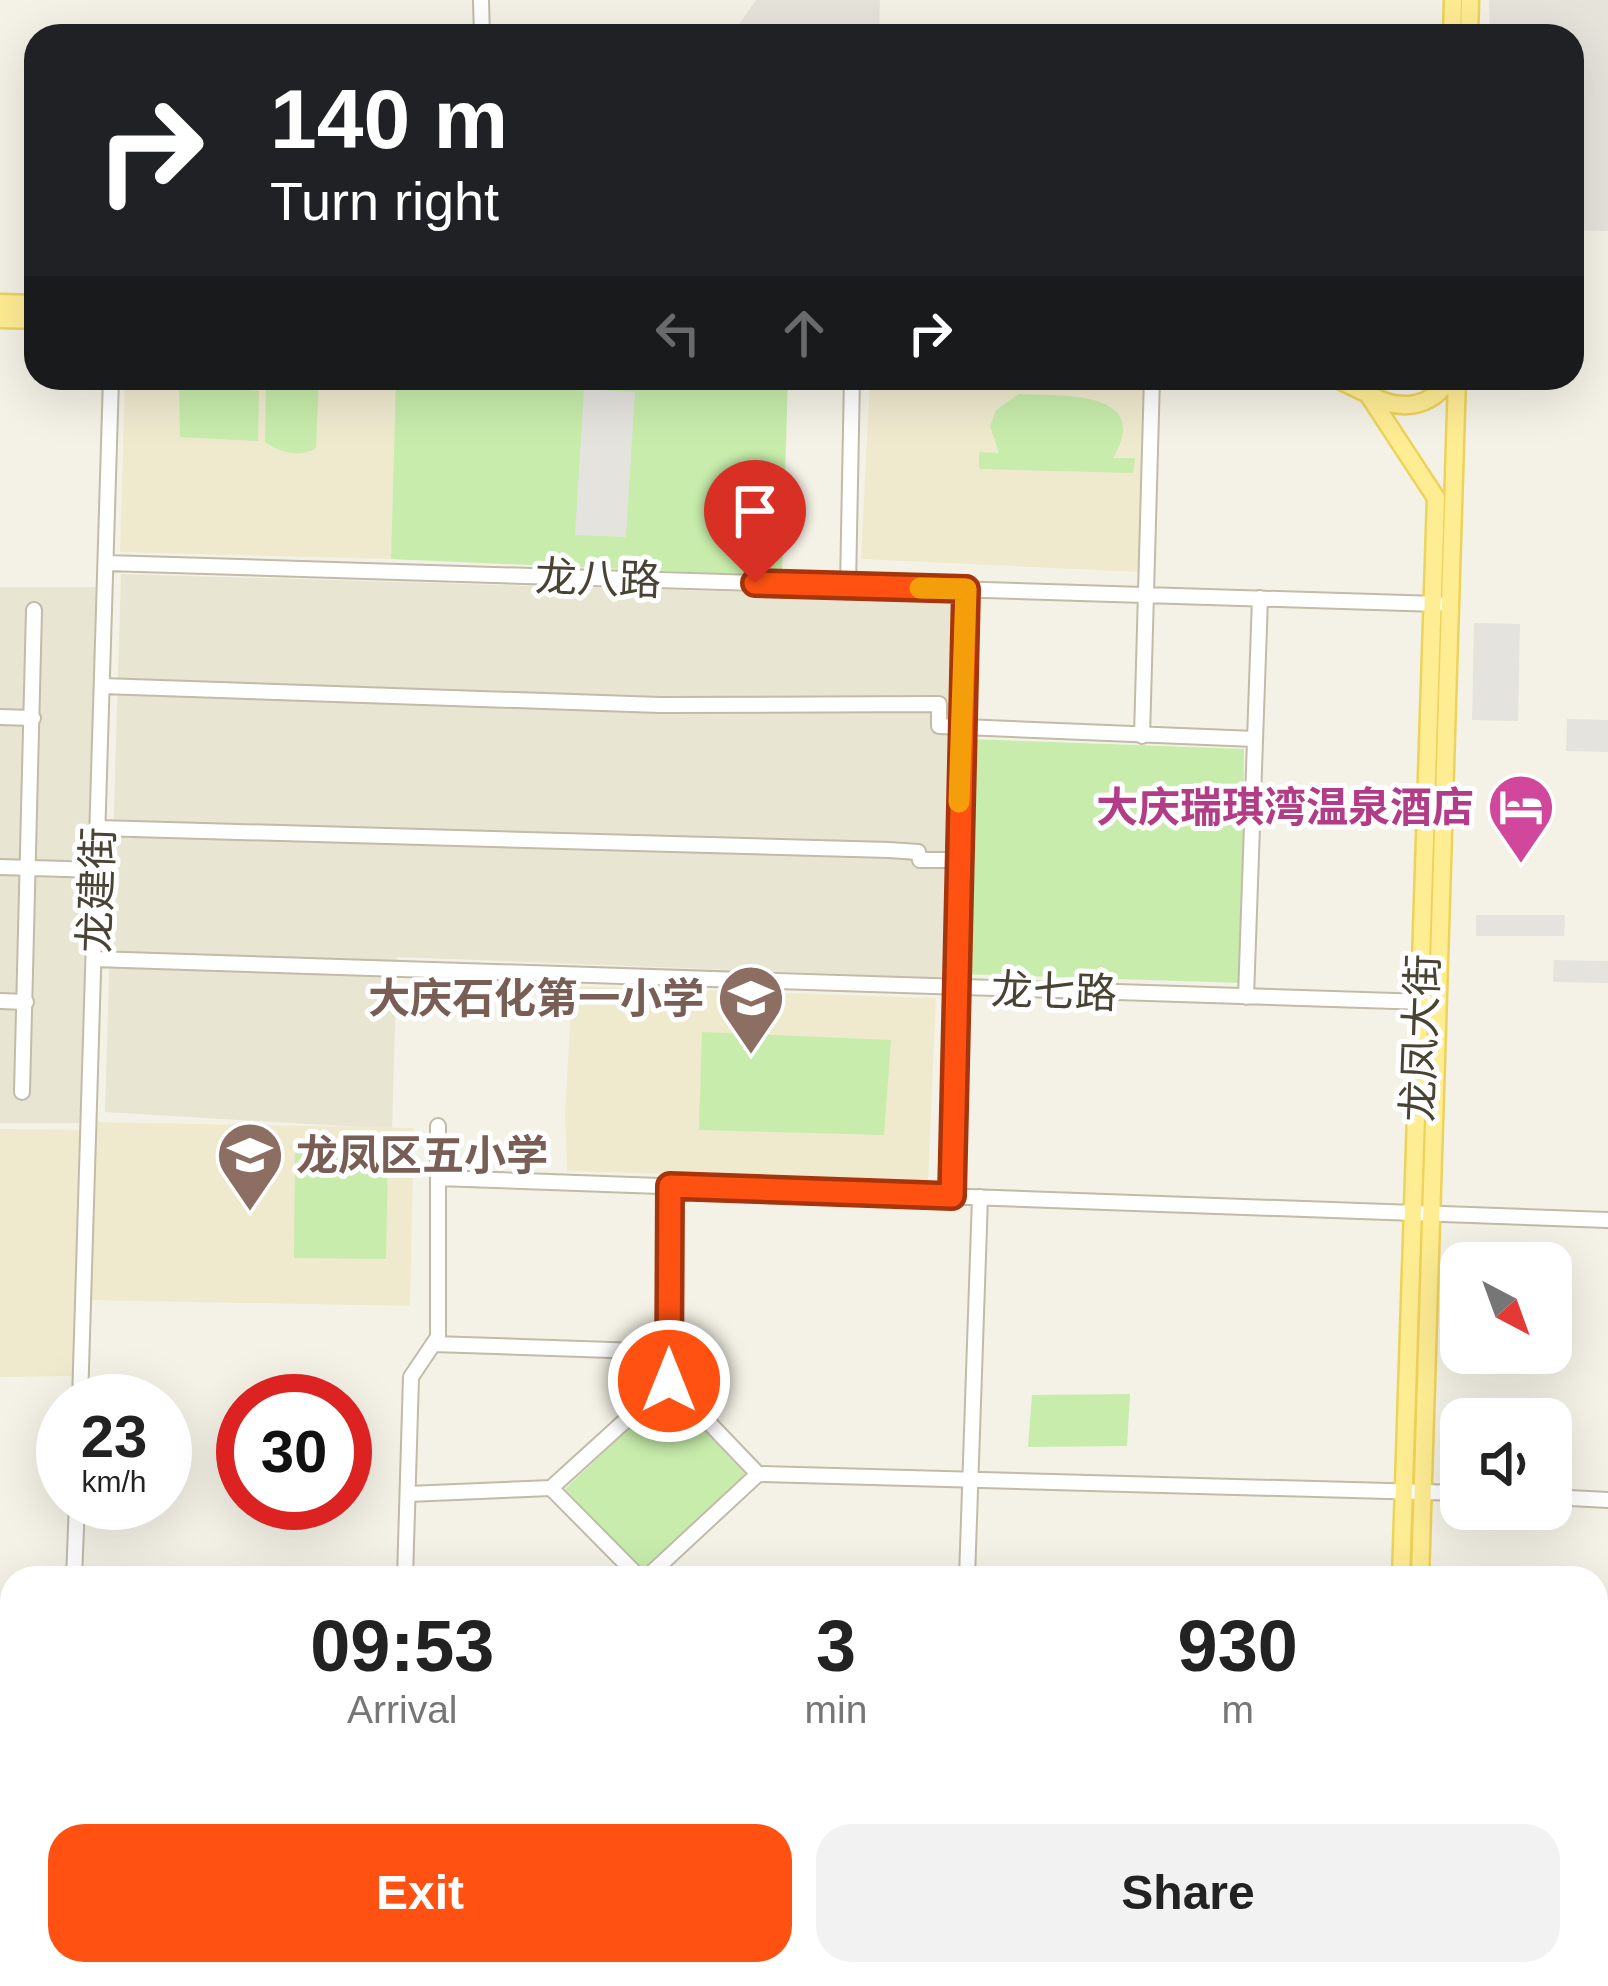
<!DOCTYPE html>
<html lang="en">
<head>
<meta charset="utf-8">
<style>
	body { margin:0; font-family:Helvetica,"Noto Sans SC",sans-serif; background:#f2f2f2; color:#222; height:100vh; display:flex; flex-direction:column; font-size:45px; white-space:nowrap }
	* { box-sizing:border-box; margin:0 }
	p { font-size:39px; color:#767676 }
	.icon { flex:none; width:66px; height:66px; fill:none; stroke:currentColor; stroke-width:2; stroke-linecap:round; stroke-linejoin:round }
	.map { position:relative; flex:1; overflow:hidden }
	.side { position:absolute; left:0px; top:1566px; width:1608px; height:420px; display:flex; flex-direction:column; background:#fff; border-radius:36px 36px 0 0; box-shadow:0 12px 48px #0002 }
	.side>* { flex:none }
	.guide { position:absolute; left:24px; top:24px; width:1560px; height:366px; border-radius:36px; box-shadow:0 12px 48px #0002; background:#202124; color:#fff; overflow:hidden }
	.needle { width:78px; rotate:139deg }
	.buttons { position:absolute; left:1440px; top:1242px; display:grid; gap:24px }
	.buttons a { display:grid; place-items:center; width:132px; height:132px; border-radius:24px; background:#fff; box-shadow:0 12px 48px #0002; font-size:60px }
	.speed { position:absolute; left:36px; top:1374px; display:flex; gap:24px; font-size:60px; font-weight:700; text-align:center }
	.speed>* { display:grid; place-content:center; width:156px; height:156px; border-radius:50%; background:#fff; box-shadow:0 12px 48px #0002; line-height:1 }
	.speed small { font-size:30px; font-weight:400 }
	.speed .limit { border:18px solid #d22; background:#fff; color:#111 }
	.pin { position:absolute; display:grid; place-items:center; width:102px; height:102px; color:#fff; margin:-123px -51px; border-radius:50% 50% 50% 0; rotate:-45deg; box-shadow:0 0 12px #0007 }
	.pin .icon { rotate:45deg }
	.me { position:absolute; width:132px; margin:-66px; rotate:0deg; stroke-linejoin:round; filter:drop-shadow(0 0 9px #0008) }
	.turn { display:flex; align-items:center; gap:42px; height:252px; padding:0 48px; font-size:54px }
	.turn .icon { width:156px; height:156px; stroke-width:2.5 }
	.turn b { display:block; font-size:84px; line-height:102px }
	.lanes { display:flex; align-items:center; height:114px; padding:0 48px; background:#0003; justify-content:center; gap:60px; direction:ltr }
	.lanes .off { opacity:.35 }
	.eta { display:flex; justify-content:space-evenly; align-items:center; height:204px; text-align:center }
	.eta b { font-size:72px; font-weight:800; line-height:84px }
	.cta { display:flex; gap:24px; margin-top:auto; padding:24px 48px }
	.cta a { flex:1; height:138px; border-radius:36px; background:#ff5212; color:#fff; font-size:48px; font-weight:800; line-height:138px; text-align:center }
	.cta a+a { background:#f2f2f2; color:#222 }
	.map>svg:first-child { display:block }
</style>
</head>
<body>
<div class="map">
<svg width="1608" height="1986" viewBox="0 0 1608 1986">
	<rect width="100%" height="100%" fill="#f4f2e6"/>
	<!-- residential -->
	<path fill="#e9e5d3" d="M121,574L952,598L942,978L397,957L392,1129L105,1112Z
		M0,587H96L81,1123H0Z
		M461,1974H641V1986H461Z
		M752,1974H908V1986H752Z
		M931,1974H1367L1366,1986H933Z"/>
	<!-- industrial -->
	<path fill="#e6e3db" d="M756,0H880L879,36H731Z
		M1489,0H1608V231L1572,230V36H1490Z"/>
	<!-- education -->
	<path fill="#efeace" d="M125,378H396L391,559L120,552Z
		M870,378H1150L1138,572L861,559Z
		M572,986L936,998L928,1182L567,1171L565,1115Z
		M90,1122L414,1128L410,1306L86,1300Z
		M0,1129L81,1130L75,1376L0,1377Z"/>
	<!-- green -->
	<path fill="#c7ecab" d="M266,378H319L316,448C301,458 280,453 265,442Z
		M396,378H788L782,576L391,559Z
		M179,382L259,391L258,441L180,437Z
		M1019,394C1059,396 1154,389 1113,458H1135L1133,473L979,469V452L999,453L990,426L996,410Z
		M966,739L1244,749L1242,983L960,974Z
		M702,1032L891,1040L884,1135L699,1130Z
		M295,1145L388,1146L386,1259L294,1258Z
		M668,1392L746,1475L643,1572L565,1489Z
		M1130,1394L1127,1446L1028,1447L1032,1395Z"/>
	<!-- parking -->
	<path fill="#e5e3de" d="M584,389L635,392L626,537L575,535Z
		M1474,623L1520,624L1518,721L1472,720Z
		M1567,719L1608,720V752L1566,751Z
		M1476,915H1565L1564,936H1476Z
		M1554,960L1608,961V983L1553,982Z"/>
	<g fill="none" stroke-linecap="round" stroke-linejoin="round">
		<!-- minor casing -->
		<g stroke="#c1bba8" stroke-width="18">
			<path id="minor" d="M481,0L482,36
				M106,563L1438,604
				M848,586L852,378
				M102,686L660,705L939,704V726L1255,739
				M0,717L33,718
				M1142,736L1152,378
				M98,828L889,850L918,852L920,860H958
				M0,867L97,870
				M94,959L1426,1002
				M1246,997L1260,598
				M0,1001L26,1002
				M22,1092L34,610
				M438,1178L1608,1220
				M951,1196L966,589
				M433,1344L669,1352
				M669,1381L670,1186
				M80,1401L111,378
				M408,1494L551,1488
				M1551,1497L1608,1500
				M74,1578L77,1503
				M405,1578L411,1377L438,1337V1126
				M640,1578L551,1488L669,1381L758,1474
				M646,1578L758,1474L1461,1493
				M967,1578L980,1197
				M922,1974V1986
				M159,1986V1974
				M534,1986L535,1974
				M1320,1986L1321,1974"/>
		</g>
		<!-- major casing -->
		<g stroke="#eed35a" stroke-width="21">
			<path id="major" d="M1452,36L1453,0
				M1469,36L1470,0
				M0,303L36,304
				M0,319L36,320
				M1335,378L1368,394L1436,498L1401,1578
				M1369,394C1398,412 1431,409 1450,378
				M1420,1578L1457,378
				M0,1732H12
				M1596,1774H1608
				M1596,1790H1608
				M1387,1986V1974
				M1408,1986V1974"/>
		</g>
		<!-- minor -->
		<use href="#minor" stroke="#fff" stroke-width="14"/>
		<!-- major -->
		<use href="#major" stroke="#ffed94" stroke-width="16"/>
	</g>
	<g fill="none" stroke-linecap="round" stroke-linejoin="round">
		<!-- route casing -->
		<g stroke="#a6350c" stroke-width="30">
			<path id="route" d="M669,1381L670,1186L952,1196L966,589L755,583"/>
		</g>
		<!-- route -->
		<use href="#route" stroke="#ff5212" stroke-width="21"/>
		<!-- slow -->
		<path stroke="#f59e0b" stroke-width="21" d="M920,588L966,589L959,802"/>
	</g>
	<!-- icons -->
	<defs>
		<g id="hotel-pin" transform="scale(3.45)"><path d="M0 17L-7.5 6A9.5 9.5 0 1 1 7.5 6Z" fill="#d1479c" stroke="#fff"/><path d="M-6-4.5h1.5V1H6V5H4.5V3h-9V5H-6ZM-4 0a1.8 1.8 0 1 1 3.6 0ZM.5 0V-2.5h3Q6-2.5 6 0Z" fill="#fff"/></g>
		<g id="school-pin" transform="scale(3.45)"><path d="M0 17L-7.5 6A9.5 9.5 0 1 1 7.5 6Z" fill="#8d6e63" stroke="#fff"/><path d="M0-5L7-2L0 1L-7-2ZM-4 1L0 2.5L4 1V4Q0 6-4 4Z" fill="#fff"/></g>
	</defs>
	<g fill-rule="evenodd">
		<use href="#hotel-pin" x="1521" y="807"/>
		<use href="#school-pin" x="751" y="998"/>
		<use href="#school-pin" x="250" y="1155"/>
	</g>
	<g text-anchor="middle" stroke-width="10" stroke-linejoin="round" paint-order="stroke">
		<!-- street labels -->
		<g font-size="42" fill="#484334" stroke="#fff">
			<text transform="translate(598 578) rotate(2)" y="15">龙八路</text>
			<text transform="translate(96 890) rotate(-88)" y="15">龙建街</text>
			<text transform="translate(1054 991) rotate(2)" y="15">龙七路</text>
			<text transform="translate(1420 1038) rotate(-88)" y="15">龙凤大街</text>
		</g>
		<!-- hotel labels -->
		<g font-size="42" font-weight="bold" fill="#b23c85" stroke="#fff" text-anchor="end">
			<text x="1474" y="822">大庆瑞琪湾温泉酒店</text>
		</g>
		<!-- education labels -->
		<g font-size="42" font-weight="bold" fill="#785e54" stroke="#fff" text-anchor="end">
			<text x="704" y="1013">大庆石化第一小学</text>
			<text x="296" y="1170" text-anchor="start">龙凤区五小学</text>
		</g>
	</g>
</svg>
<div class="buttons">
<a><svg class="needle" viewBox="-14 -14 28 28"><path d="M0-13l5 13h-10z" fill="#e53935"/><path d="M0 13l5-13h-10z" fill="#767676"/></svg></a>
<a><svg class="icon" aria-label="sound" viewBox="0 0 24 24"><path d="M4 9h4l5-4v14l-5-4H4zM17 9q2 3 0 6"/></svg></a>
</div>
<div class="speed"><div>23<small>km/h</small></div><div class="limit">30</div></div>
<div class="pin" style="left:755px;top:583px;background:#d93025"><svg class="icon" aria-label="arrive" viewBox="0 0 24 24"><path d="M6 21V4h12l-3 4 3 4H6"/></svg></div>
<svg class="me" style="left:669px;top:1381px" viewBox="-20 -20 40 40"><circle r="17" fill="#ff5212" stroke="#fff" stroke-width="3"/><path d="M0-11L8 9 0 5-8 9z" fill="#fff"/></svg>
<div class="guide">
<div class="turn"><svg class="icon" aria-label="right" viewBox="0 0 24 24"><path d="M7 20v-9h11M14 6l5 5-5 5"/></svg><div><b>140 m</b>Turn right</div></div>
<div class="lanes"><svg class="icon off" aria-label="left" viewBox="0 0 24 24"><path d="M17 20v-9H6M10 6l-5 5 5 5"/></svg><svg class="icon off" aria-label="ahead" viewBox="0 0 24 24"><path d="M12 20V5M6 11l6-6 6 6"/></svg><svg class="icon" aria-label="right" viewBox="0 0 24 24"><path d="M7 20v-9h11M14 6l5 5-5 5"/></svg></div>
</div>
<section class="side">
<div class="eta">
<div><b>09:53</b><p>Arrival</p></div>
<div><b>3</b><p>min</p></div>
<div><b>930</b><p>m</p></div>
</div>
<div class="cta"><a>Exit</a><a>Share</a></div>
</section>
</div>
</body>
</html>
